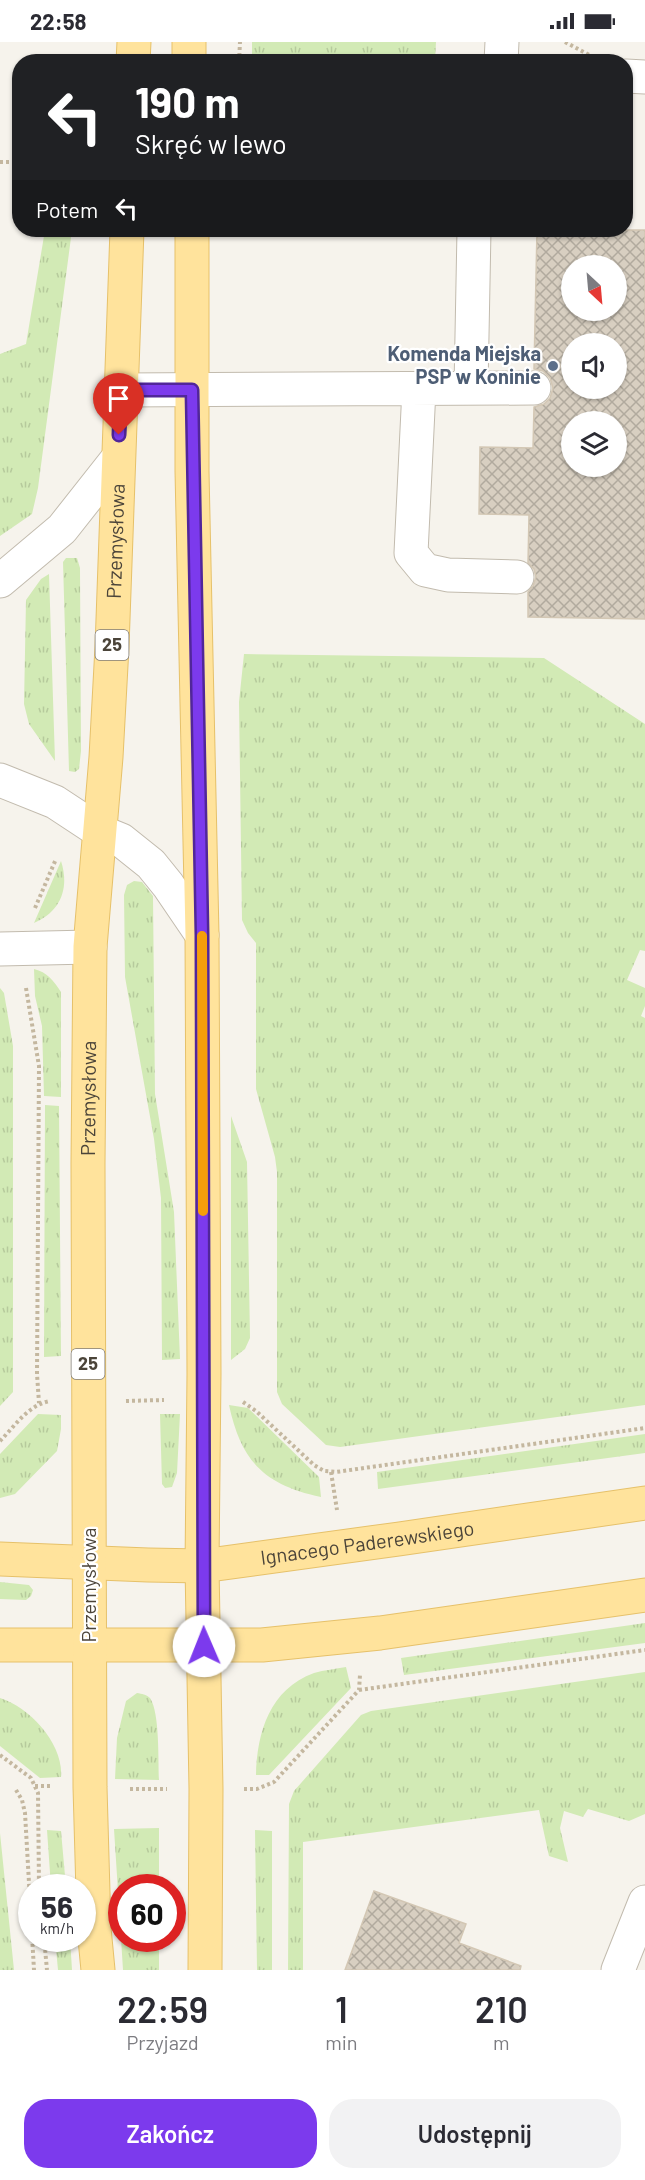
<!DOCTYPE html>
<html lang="pl">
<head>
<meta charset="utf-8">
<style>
	body { margin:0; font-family:Barlow,sans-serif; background:#f2f2f3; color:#2b2b33; height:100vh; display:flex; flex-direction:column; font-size:22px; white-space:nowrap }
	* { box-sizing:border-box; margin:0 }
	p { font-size:20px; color:#7c7c81 }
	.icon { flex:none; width:33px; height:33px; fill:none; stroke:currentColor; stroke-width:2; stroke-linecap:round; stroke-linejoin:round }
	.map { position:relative; height:1928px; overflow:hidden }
	.sheet { display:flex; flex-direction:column; background:#fff; flex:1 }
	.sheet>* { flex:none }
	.banner { position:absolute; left:12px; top:12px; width:621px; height:183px; border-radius:24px; box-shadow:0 2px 4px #0004; background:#202124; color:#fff; overflow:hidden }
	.needle { width:39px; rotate:154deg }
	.tools { position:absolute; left:561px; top:213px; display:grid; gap:12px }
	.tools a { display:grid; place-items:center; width:66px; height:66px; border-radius:50%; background:#fff; box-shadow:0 2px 4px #0004; font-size:30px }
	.speed { position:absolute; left:18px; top:1832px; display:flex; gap:12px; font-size:30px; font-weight:700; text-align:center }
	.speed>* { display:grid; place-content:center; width:78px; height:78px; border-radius:50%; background:#fff; box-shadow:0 2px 4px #0004; line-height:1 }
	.speed small { font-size:15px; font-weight:400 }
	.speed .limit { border:9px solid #d22; background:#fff; color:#111 }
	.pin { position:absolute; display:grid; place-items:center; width:51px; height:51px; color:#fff; margin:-62px -26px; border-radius:50% 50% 50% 0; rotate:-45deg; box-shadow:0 0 6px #0007 }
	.pin .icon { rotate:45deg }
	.me { position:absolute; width:66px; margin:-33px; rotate:359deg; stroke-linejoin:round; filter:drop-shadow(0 0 4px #0008) }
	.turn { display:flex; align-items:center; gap:21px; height:126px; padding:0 24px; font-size:27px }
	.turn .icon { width:78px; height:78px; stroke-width:2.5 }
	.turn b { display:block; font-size:42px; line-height:51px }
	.then { display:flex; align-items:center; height:57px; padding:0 24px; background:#0003; gap:12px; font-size:22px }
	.eta { display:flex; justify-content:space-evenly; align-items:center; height:102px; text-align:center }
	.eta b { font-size:36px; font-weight:600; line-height:42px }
	.action { display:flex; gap:12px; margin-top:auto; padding:12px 24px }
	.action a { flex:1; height:69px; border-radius:24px; background:#7c3aed; color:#fff; font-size:24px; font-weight:600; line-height:69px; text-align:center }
	.action a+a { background:#f2f2f3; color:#2b2b33 }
	.status { display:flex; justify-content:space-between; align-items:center; height:42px; padding:0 30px; background:#fff; direction:ltr }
	.status svg { height:16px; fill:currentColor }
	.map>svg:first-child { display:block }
</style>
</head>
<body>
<div class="status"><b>22:58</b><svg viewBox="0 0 49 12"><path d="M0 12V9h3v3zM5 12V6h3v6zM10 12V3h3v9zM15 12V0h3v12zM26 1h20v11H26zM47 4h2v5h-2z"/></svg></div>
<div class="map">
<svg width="645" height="1928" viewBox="0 0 645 1928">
	<defs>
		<pattern id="grass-tufts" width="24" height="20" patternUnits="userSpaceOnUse" patternTransform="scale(1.5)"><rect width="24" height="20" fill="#d2eab5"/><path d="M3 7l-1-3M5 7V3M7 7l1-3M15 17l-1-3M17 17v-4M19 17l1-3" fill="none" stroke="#b6ca9c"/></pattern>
		<pattern id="building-cross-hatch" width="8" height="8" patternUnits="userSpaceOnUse" patternTransform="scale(1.5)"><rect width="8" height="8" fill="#d8cfc1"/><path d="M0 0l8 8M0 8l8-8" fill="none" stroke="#b1aa9e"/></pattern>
	</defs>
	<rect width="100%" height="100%" fill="#f6f3ec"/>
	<!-- grass -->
	<path fill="url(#grass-tufts)" d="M252,0H436L435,19H252Z
		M45,188H72L38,446L32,472L0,494V312L26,302Z
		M66,516H77L80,526L81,709L79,727L75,730L69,729L63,520Z
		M49,532L55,719L29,682L24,662L26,558L41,537Z
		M244,612L544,616L645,682V909L640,908L627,938L645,946V964L641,974L645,976V1363L340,1405L326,1403L282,1362L277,1350V1130L275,1115L256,1047V901L248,891L242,878L239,660Z
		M61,819C70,847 60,870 34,881Z
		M134,839L142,840L153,854L155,1052L174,1170L180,1317L162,1318L161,1156L154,1097L125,935L124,853L127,843Z
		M34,927C47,930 54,939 61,950V1055L44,1054L42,984L35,954Z
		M0,946L4,951L13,1004V1350L0,1364Z
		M45,1063L59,1064L61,1314L44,1315Z
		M231,1074L247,1120L250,1296L245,1307L231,1318Z
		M229,1363L248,1366L319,1435L321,1455C264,1443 241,1419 229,1363Z
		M38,1372L61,1373V1387L57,1409L15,1452L0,1456V1412Z
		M160,1372H180L177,1431L172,1445L165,1446L162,1442Z
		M645,1392V1411L378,1447L377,1430Z
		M0,1540L29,1543L33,1548L31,1554L26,1558L0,1557Z
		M645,1581V1601L404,1633L401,1616Z
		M346,1625L351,1646L269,1733H256C257,1690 270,1647 314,1631C324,1628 336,1627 346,1625Z
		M645,1630V1772L629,1779L588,1767L583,1775L564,1769L560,1786L568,1820L549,1814L539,1768L303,1800V1928H288L289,1762L294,1749L361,1673L371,1669Z
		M137,1651C142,1652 146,1652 150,1656C160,1671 158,1719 159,1738L115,1737L117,1696L126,1659Z
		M0,1656C30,1665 64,1703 61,1735L40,1736L0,1704Z
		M159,1786V1845H122V1896H159V1928H123L114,1787Z
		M0,1788V1791L14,1928H0Z
		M47,1788L61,1789L66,1845H51Z
		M255,1788L272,1789V1928H257Z
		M55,1896H70L72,1928H58Z"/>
	<!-- building -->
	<path fill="url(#building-cross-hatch)" stroke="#d3c7b4" stroke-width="1.5" fill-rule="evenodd" d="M537,188H645V577L528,575V550L533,544L536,535L534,527L528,521L529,473L479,472L480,405L533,406L534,365L544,362L550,356L553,346L550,336L543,329L534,327ZM572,224H616V268H572ZM572,302H616V346H572ZM572,380H616V424H572Z
		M374,1849L466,1882L459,1901L521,1924L520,1928H345Z"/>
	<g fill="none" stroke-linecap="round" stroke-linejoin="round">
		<!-- minor casing -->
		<g stroke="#c2bbae" stroke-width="35">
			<path id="minor" d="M501,20L502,0
				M626,34L645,35
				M471,346L474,188
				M419,347L411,511L425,528L448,533L517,535
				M121,348L534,346
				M0,539L62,487L118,416
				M0,738L55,760L99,789L121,798L151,822L168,843L202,893
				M0,907L90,905
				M618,1928L645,1860"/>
		</g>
		<!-- major casing -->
		<g stroke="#e6c16a" stroke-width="35">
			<g id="major">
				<path d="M189,0V20"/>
				<path d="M133,20L134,0"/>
				<path d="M192,188V429L202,893L204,1332L202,1524L206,1747L205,1928"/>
				<path id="s1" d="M0,1517L148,1523L202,1524L399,1497L645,1461"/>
				<path d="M0,1603H262L380,1591L645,1553"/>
				<path id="s2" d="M98,1928L94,1886L90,1745L88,1122L90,905L106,715L112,605L127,188"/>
			</g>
		</g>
		<!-- path -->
		<path stroke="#c4b79f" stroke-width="4" stroke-dasharray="3 3" stroke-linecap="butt" d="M565,0L593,15
			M239,20L240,0
			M0,120H20
			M35,866L56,817
			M26,946L39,1024L37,1332L39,1361
			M126,1359L164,1358
			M243,1360L256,1369L314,1423L324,1429L336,1430L645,1386
			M0,1399C15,1384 28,1363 50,1359
			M331,1430L337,1468
			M359,1648L645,1608
			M0,1713L31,1736L38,1751L39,1845
			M35,1744H50
			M130,1747H167
			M244,1747H257L274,1740L359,1648L360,1633
			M16,1748L22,1758L25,1771L34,1928
			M44,1896L47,1928"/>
		<!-- minor -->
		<use href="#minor" stroke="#fff" stroke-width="33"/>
		<!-- major -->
		<use href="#major" stroke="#ffe39c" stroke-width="33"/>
	</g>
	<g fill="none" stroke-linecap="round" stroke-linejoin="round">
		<!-- route casing -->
		<g stroke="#51269a" stroke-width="15">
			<path id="route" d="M119,393L121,348H192L202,893L204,1604"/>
		</g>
		<!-- route -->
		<use href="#route" stroke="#7c3aed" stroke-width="10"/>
		<!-- slow -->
		<path stroke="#f59e0b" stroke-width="10" d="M202,894L203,1169"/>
	</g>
	<!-- markers -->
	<circle fill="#5c6f8a" stroke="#fff" stroke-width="2" cx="553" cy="324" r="6"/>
	<g text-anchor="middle" stroke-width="4.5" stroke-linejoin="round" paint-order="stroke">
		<!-- shield labels -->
		<g fill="#fff" stroke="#817c74" stroke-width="1.5">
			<rect x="95.5" y="588" width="33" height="30" rx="4.5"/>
			<rect x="71.5" y="1307" width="33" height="30" rx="4.5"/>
		</g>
		<g font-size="18" font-weight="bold" fill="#4b4439">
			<text x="112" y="609">25</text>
			<text x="88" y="1328">25</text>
		</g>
		<!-- service labels -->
		<g font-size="20" font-weight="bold" fill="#4e5e75" stroke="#fff" text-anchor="end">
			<text x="541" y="319">Komenda Miejska<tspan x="541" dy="23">PSP w Koninie</tspan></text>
		</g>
		<!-- street labels -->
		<g font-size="20" fill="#4b4439" stroke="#fff">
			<text dy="7" stroke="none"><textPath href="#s2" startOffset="1430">Przemysłowa</textPath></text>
			<text dy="7" stroke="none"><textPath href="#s2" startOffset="872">Przemysłowa</textPath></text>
			<text dy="7" stroke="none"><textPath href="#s1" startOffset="369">Ignacego Paderewskiego</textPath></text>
			<text transform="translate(89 1543) rotate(-90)" y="7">Przemysłowa</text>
		</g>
	</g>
</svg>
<div class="tools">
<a><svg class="needle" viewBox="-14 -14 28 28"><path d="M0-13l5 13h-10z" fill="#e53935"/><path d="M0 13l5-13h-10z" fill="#7c7c81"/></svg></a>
<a><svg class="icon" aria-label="sound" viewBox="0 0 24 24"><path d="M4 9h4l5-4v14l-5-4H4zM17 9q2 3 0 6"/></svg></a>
<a><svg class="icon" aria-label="layers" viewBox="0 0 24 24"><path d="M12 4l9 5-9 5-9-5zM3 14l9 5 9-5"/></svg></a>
</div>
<div class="speed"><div>56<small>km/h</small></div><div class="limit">60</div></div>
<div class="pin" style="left:119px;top:393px;background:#d93025"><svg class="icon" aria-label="arrive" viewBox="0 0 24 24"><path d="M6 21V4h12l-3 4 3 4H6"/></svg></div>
<svg class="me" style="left:204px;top:1604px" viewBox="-20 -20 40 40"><circle r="19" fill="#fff"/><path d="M0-13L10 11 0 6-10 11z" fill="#7c3aed"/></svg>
<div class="banner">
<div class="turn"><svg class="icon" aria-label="left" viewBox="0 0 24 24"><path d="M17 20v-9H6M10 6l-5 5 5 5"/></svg><div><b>190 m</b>Skręć w lewo</div></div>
<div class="then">Potem<svg class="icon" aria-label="left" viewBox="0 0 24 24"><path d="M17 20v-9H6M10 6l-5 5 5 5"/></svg></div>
</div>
</div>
<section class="sheet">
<div class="eta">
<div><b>22:59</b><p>Przyjazd</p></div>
<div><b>1</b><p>min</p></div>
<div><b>210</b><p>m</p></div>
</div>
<div class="action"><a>Zakończ</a><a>Udostępnij</a></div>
</section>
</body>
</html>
